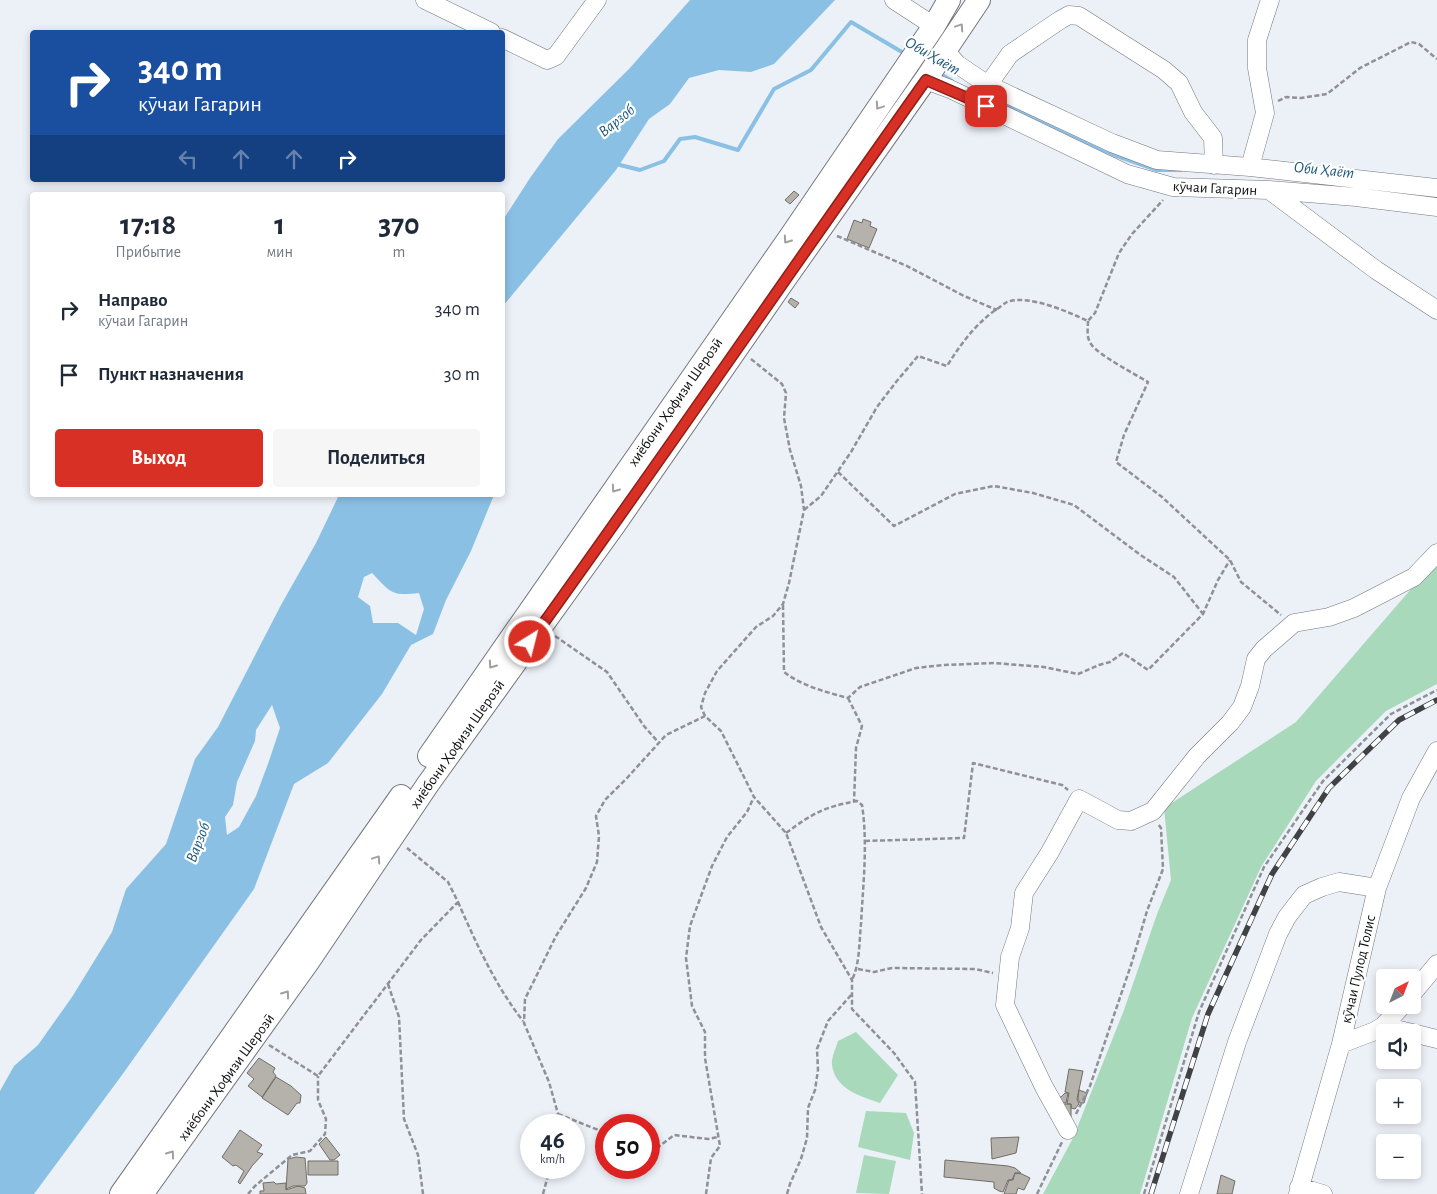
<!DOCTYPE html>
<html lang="ru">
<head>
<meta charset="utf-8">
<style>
	body { margin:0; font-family:"Alegreya Sans",sans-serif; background:#f6f6f7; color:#1f2937; height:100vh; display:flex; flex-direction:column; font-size:19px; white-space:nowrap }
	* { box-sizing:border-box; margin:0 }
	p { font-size:16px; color:#747a83 }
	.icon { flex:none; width:28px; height:28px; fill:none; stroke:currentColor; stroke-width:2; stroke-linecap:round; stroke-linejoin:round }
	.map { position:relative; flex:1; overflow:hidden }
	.sheet { position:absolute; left:30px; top:192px; width:475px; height:305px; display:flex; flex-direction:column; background:#fff; border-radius:5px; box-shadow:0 2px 8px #0003 }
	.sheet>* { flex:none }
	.hud { position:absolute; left:30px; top:30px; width:475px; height:152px; border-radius:5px; box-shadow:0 2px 8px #0003; background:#1a4fa0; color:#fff; overflow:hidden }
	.needle { width:32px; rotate:42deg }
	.buttons { position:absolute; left:1376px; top:969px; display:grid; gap:10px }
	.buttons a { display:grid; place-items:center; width:45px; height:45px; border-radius:5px; background:#fff; box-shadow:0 2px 8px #0003; font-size:25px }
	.speed { position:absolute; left:520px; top:1114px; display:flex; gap:10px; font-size:25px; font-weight:700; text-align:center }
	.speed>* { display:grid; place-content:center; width:65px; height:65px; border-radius:50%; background:#fff; box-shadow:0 2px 8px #0003; line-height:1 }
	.speed small { font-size:12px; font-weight:400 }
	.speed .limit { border:8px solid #d22; background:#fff; color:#111 }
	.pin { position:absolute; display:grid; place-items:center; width:42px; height:42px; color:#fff; margin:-21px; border-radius:10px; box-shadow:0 2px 8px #0006 }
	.me { position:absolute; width:55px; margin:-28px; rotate:36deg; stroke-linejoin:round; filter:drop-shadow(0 0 4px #0008) }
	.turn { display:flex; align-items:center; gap:18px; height:105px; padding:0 25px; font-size:22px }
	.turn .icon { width:65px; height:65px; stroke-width:2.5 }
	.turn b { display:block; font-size:35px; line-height:42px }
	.lanes { display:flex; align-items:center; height:48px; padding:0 25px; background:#0003; justify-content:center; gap:25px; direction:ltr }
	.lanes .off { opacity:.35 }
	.eta { display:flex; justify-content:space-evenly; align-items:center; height:85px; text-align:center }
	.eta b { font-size:30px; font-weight:700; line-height:35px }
	.action { display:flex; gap:10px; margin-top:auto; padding:10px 25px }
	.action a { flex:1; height:58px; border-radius:5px; background:#d93025; color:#fff; font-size:20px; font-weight:700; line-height:58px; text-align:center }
	.action a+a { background:#f6f6f7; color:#1f2937 }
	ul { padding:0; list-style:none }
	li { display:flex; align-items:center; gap:15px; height:65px; padding:0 25px }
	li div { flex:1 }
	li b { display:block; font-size:19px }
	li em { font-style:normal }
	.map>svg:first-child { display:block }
</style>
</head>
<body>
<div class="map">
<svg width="1437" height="1194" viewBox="0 0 1437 1194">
	<rect width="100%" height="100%" fill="#ecf0f7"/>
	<!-- green -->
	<path fill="#a8d9bb" d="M1437,559V684L1386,711L1316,781L1261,867L1192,1018L1140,1194H1043L1073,1138L1124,1010L1157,914L1171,880L1164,808L1296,722Z
		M856,1032L898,1075L880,1103C860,1096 835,1089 832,1065C831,1058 836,1048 838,1041Z
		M866,1111L906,1113L914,1133L910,1160L858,1147Z
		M864,1155L896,1161L889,1194L856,1193Z"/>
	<!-- water -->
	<path fill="#8bc0e5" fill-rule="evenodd" d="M690,0H835L774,64L751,72L719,70L689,78L670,104L649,119L616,170L503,306V220L530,178L558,139L629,69Z
		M339,495H494L471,551L446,600L433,634L411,645L382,694L328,763L294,784L254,889L122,1075L34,1194H0V1091L14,1066L38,1045L72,997L112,932L126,889L166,844L195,759L218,727L281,605L316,543ZM372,573C391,593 391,596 419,593L424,609L416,635L398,623H373L370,606L358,597L364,577ZM272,705L280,728L269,761L256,796L239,827L227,835L225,817L233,805L237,782L255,741L256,730Z"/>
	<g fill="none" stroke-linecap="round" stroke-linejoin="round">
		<!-- stream -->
		<path stroke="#8bc0e5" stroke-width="4" d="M939,73L952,81
			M979,93L1114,155L1157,170H1181
			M616,164L640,170L664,161L680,139L695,137L738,150L774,89L811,70L851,22L907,55"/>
	</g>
	<!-- building -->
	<path fill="#b5b1ab" stroke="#716d67" d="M794,191L799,195L790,204L785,200Z
		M863,219L871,222L870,226L877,229L869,248L847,239L854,220L862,223Z
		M791,298L799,303L795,308L788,302Z
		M259,1058L275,1068L273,1072L276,1076L262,1097L248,1086L254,1079L247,1073Z
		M1069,1069L1083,1071L1077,1099L1079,1104L1075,1109L1071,1108V1104H1067L1069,1093L1065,1092Z
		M276,1077L291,1086L301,1095L300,1103H297L288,1115L262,1098Z
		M1079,1090L1087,1093L1084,1103H1080L1078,1099Z
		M1065,1093H1068L1066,1103L1056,1102L1057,1096L1061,1097Z
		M1057,1104H1071V1119Z
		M240,1130L262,1145L257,1152L263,1154L252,1166L240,1184L238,1182L244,1171L236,1165L233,1166L222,1157Z
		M326,1137L340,1155L334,1160H330L319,1144Z
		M1019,1137L1016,1153L992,1159L991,1138Z
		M296,1157L305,1158L307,1183L305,1186H293L286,1189L288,1159Z
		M945,1160L1008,1166L1015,1168L1021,1173H1015L1012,1180H1008L1003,1192L999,1191L994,1188V1182L944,1177Z
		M308,1161H338V1175H308Z
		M1015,1173L1022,1174L1030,1178L1024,1190L1018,1188L1016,1194H1004L1009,1180H1013Z
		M1221,1175L1235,1181L1232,1194H1217Z
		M274,1182L276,1184L286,1183V1190L298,1186L305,1188L306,1194H260V1191H264L263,1183Z"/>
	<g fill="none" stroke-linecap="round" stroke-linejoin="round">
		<!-- minor casing -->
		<g stroke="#74777d" stroke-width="19">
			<path id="minor" d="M425,0L491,32
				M894,0L934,26
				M502,38L547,60L556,56L597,0
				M945,50L957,64L988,85L1112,143L1157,160L1250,167L1437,188
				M926,80L950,89L1127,174L1173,187L1269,190L1356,197L1437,207
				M988,85L1010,54L1060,20L1069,15L1079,16L1164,70L1179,83L1193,112L1213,138L1214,165
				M1250,167L1265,113L1257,68V40L1270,0
				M1269,190L1376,270L1437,310
				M1412,994L1437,964
				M1383,1026L1403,1005
				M1341,1044L1375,1031L1383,1026L1437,1039
				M1068,1130L1044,1087L1005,1005L1010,957L1020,928L1024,893L1050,852L1079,799L1118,820L1131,821L1153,811L1197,756L1230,723L1242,707L1250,686L1256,659L1264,649L1294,623L1329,617L1354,608L1414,577L1437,553
				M1299,1187L1323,1194
				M1189,1194L1237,1042L1278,934L1287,917L1304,895L1322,887L1339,882L1377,888
				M1298,1194L1341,1044L1377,888L1411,798L1437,751"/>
		</g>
		<!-- major casing -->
		<g stroke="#74777d" stroke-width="24">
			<path id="major" d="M429,756L790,237L934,26L949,0
				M121,1194L401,796
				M142,1194L308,962L428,784L615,524L785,279L928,76L979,0"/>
		</g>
		<!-- path -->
		<path stroke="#8e9196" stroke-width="2.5" stroke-dasharray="5 2.5" stroke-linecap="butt" d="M1278,101L1286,97L1301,98L1327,94L1360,68L1411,42L1419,44L1437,59
			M837,236L907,266L964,296L997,310
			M1088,321C1088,329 1086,337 1091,344C1098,355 1135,374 1148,382L1124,435L1116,462L1162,497L1230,560L1241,582L1281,615
			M751,359L782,384L786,393L784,418L790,450L801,486L804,510L789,583L783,604L773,616L756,627L717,671L705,693L701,707L705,716L721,731L754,797L786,833L821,927L852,980V1009L894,1053L915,1082L922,1194
			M838,472L894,526L955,494L994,486L1033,493L1074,505L1139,554L1174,577L1203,614
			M804,510L821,496L851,452L877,407L896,382L918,356L947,366C960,345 974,326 994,311C998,309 1003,304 1007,302C1029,294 1068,312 1088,321L1095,313L1119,253L1132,234L1163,200
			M783,605L784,672C802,686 826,692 848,698L860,687L916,668L943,665L994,663L1044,667L1078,674L1099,665L1110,662L1123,653L1148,670L1203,614L1218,580L1230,560
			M555,636L607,672L644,726L659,743
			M848,698L862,726L856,748L854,802
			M786,833C813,813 824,807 857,801L862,805C868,844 863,885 861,924C859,943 860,963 852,980
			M865,841L964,838L973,763L1062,785L1068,790
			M458,902C476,943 495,985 523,1021
			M858,969L874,972L892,968L975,969L993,973
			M388,984L399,1017L404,1119L418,1155L423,1194
			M269,1045L318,1076L421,940L458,902L448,882L407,848
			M558,1114L606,1133
			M1076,1114L1090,1086L1132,962L1147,911L1163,869L1161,828L1158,824
			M557,1125L558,1114L549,1082L524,1023L525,999L556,936L586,888L597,862L599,836L596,816L605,800L627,778L666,735L705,716
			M649,1148H657L674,1135L708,1139L718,1137
			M248,1194L255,1186L292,1155L310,1151L325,1134L326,1119L318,1100V1076
			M543,1194L550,1168
			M706,1194L711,1158L720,1146L705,1058V1032L692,1006L686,958L690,926L712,866L727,837L747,812L754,797
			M787,1194L790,1184L801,1159L807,1138L808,1108L815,1090L818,1070L817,1049L828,1021L852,994
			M1037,1194L1062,1142
			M1144,1194L1199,1012L1264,867L1323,781L1391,714L1437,690"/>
		<!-- minor -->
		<use href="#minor" stroke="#fff" stroke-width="18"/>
		<!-- major -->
		<use href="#major" stroke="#fff" stroke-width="22"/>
		<!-- rail casing -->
		<g stroke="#404245" stroke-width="5.5">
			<path id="rail" d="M1151,1194L1208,1014L1272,874L1329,788L1399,720L1437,700"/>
		</g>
		<!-- rail -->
		<use href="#rail" stroke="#fff" stroke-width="4" stroke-dasharray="11" stroke-linecap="butt"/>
	</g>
	<!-- one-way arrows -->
	<defs><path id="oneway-chevron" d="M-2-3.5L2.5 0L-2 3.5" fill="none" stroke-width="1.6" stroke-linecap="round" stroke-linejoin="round" transform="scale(1.25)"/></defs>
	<g stroke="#a0a0a1">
		<use href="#oneway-chevron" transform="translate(960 27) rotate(-56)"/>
		<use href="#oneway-chevron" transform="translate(879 106) rotate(124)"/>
		<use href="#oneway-chevron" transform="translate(787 240) rotate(125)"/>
		<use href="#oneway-chevron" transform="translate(615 489) rotate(125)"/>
		<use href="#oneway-chevron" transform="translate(492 665) rotate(125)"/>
		<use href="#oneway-chevron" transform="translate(377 859) rotate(-56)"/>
		<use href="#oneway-chevron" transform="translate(286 994) rotate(-54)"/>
		<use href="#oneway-chevron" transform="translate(171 1154) rotate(-54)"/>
	</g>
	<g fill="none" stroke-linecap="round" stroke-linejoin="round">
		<!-- route casing -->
		<g stroke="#8d1f18" stroke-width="12">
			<path id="route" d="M530,642C664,456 793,267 926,80L986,106"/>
		</g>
		<!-- route -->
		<use href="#route" stroke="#d93025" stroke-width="9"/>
	</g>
	<g text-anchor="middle" stroke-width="4.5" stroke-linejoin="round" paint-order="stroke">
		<!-- street labels -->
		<g font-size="15" fill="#111214" stroke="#fff">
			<text transform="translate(1215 188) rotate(3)" y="5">кӯчаи Гагарин</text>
			<text transform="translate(675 402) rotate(-55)" y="5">хиёбони Ҳофизи Шерозӣ</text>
			<text transform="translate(457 744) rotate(-55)" y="5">хиёбони Ҳофизи Шерозӣ</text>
			<text transform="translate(1358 969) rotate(-77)" y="5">кӯчаи Пулод Толис</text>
			<text transform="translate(226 1077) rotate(-54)" y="5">хиёбони Ҳофизи Шерозӣ</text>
		</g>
		<!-- water labels -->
		<g font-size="16" font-style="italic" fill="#1d597e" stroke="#fff">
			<text transform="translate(933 55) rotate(30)" y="6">Оби Ҳаёт</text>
			<text transform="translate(616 120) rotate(-39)" y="6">Варзоб</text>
			<text transform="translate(1324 169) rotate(6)" y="6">Оби Ҳаёт</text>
			<text transform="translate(197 842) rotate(-69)" y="6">Варзоб</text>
		</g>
	</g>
</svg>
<div class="buttons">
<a><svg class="needle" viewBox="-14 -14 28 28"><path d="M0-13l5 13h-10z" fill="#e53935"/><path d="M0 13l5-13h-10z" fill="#747a83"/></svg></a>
<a><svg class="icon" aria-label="sound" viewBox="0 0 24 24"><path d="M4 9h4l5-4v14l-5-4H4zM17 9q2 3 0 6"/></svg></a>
<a>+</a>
<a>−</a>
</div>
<div class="speed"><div>46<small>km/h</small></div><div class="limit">50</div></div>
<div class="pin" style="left:986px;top:106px;background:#d93025"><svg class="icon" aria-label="arrive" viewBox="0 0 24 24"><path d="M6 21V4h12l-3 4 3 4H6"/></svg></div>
<svg class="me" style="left:530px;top:642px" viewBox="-20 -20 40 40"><circle r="17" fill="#d93025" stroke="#fff" stroke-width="3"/><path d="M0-11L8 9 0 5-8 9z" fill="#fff"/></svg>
<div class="hud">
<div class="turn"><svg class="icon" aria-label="right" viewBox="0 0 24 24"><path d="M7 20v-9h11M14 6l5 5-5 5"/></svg><div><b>340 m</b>кӯчаи Гагарин</div></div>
<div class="lanes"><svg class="icon off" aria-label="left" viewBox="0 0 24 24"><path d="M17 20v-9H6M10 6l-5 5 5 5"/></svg><svg class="icon off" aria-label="ahead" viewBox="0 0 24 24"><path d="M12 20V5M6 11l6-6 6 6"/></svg><svg class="icon off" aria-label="ahead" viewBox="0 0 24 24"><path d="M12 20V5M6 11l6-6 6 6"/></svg><svg class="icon" aria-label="right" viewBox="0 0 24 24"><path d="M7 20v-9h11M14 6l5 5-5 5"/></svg></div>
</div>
<section class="sheet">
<div class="eta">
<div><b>17:18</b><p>Прибытие</p></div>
<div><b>1</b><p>мин</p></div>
<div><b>370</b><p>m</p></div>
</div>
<ul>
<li><svg class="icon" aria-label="right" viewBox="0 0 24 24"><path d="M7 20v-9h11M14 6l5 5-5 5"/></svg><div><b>Направо</b><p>кӯчаи Гагарин</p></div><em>340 m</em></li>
<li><svg class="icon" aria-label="arrive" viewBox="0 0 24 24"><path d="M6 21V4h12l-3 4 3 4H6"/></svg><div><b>Пункт назначения</b></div><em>30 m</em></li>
</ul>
<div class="action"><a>Выход</a><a>Поделиться</a></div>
</section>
</div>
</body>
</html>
